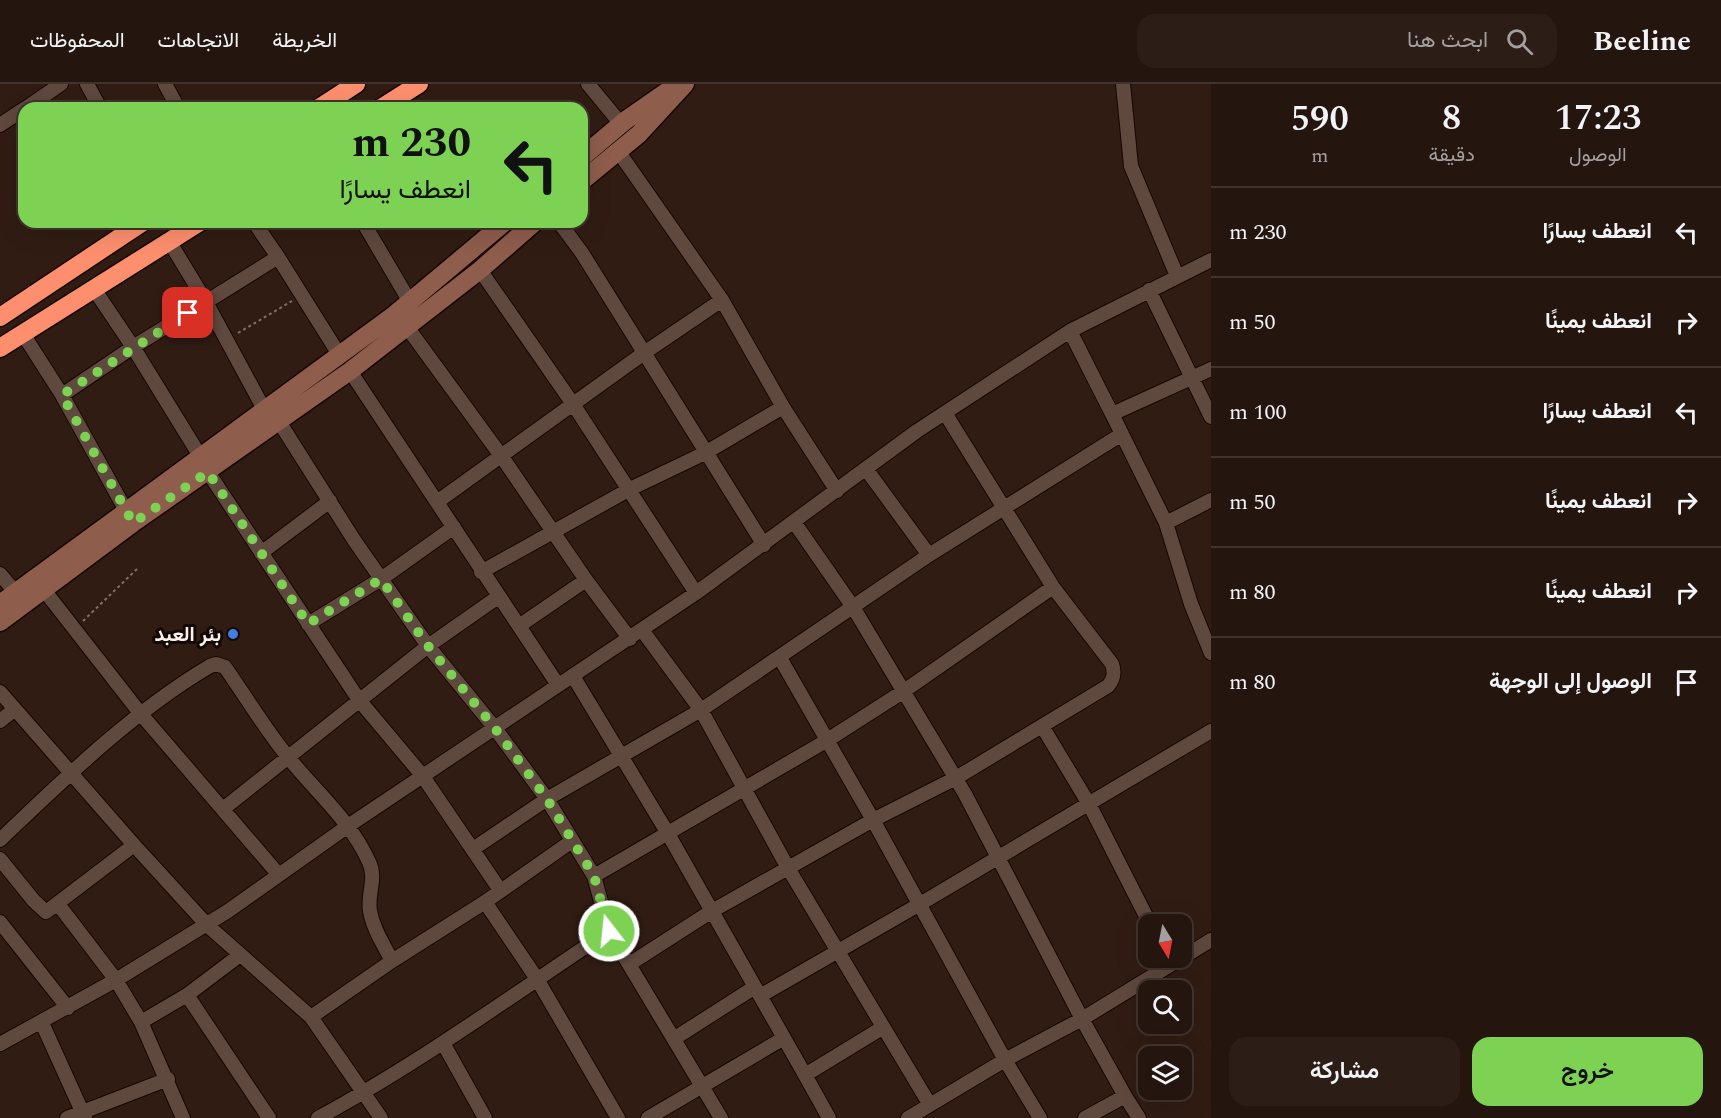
<!DOCTYPE html>
<html lang="ar">
<head>
<meta charset="utf-8">
<style>
	body { margin:0; font-family:Spectral,Vazirmatn,serif; background:#2c1e17; color:#f1f3f6; direction:rtl; height:100vh; display:flex; flex-direction:column; font-size:22px; white-space:nowrap }
	* { box-sizing:border-box; margin:0 }
	p { font-size:20px; color:#a39f9e }
	.icon { flex:none; width:33px; height:33px; fill:none; stroke:currentColor; stroke-width:2; stroke-linecap:round; stroke-linejoin:round }
	.map { position:relative; flex:1; overflow:hidden; direction:ltr }
	.drawer { display:flex; flex-direction:column; background:#24150e; width:510px }
	.drawer>* { flex:none }
	.banner { position:absolute; left:18px; top:18px; width:570px; height:126px; border-radius:18px; box-shadow:0 6px 24px #0002,0 0 0 2px #41342e; direction:rtl; background:#7dd153; color:#111; overflow:hidden }
	.needle { width:39px; rotate:170deg }
	.fabs { position:absolute; left:1138px; top:830px; display:grid; gap:12px }
	.fabs a { display:grid; place-items:center; width:54px; height:54px; border-radius:12px; background:#24150e; box-shadow:0 6px 24px #0002,0 0 0 2px #41342e; font-size:30px }
	.pin { position:absolute; display:grid; place-items:center; width:51px; height:51px; color:#fff; margin:-26px; border-radius:12px; box-shadow:0 3px 9px #0006 }
	.me { position:absolute; width:66px; margin:-33px; rotate:344deg; stroke-linejoin:round; filter:drop-shadow(0 0 4px #0008) }
	.turn { display:flex; align-items:center; gap:21px; height:126px; padding:0 18px; font-size:27px }
	.turn .icon { width:78px; height:78px; stroke-width:2.5 }
	.turn b { display:block; font-size:42px; line-height:51px }
	.eta { display:flex; justify-content:space-evenly; align-items:center; height:102px; text-align:center }
	.eta b { font-size:36px; font-weight:600; line-height:42px }
	.action { display:flex; gap:12px; margin-top:auto; padding:12px 18px }
	.action a { flex:1; height:69px; border-radius:18px; background:#7dd153; color:#111; font-size:24px; font-weight:600; line-height:69px; text-align:center }
	.action a+a { background:#2c1e17; color:#f1f3f6 }
	ul { padding:0; list-style:none }
	li { display:flex; align-items:center; gap:18px; height:90px; padding:0 18px; border-top:2px solid #41342e }
	li div { flex:1 }
	li b { display:block; font-size:22px }
	li em { font-style:normal }
	header { display:flex; align-items:center; gap:36px; box-sizing:border-box; height:84px; padding:0 30px; background:#24150e; border-bottom:2px solid #41342e }
	header strong { font-size:28px }
	nav { display:flex; gap:33px; margin-inline-start:auto; font-size:21px }
	.search { width:420px; height:54px; background:#2c1e17; display:flex; align-items:center; gap:15px; box-sizing:border-box; padding:0 21px; border-radius:18px; color:#a39f9e; font-size:22px }
	main { display:flex; flex:1; min-height:0 }
	.map>svg:first-child { display:block }
</style>
</head>
<body>
<header>
<strong>Beeline</strong>
<div class="search"><svg class="icon" aria-label="search" viewBox="0 0 24 24"><circle cx="10" cy="10" r="6"/><path d="M15 15l6 6"/></svg>ابحث هنا</div>
<nav><a>الخريطة</a><a>الاتجاهات</a><a>المحفوظات</a></nav>
</header>
<main>
<section class="drawer">
<div class="eta">
<div><b>17:23</b><p>الوصول</p></div>
<div><b>8</b><p>دقيقة</p></div>
<div><b>590</b><p>m</p></div>
</div>
<ul>
<li><svg class="icon" aria-label="left" viewBox="0 0 24 24"><path d="M17 20v-9H6M10 6l-5 5 5 5"/></svg><div><b>انعطف يسارًا</b></div><em>230 m</em></li>
<li><svg class="icon" aria-label="right" viewBox="0 0 24 24"><path d="M7 20v-9h11M14 6l5 5-5 5"/></svg><div><b>انعطف يمينًا</b></div><em>50 m</em></li>
<li><svg class="icon" aria-label="left" viewBox="0 0 24 24"><path d="M17 20v-9H6M10 6l-5 5 5 5"/></svg><div><b>انعطف يسارًا</b></div><em>100 m</em></li>
<li><svg class="icon" aria-label="right" viewBox="0 0 24 24"><path d="M7 20v-9h11M14 6l5 5-5 5"/></svg><div><b>انعطف يمينًا</b></div><em>50 m</em></li>
<li><svg class="icon" aria-label="right" viewBox="0 0 24 24"><path d="M7 20v-9h11M14 6l5 5-5 5"/></svg><div><b>انعطف يمينًا</b></div><em>80 m</em></li>
<li><svg class="icon" aria-label="arrive" viewBox="0 0 24 24"><path d="M6 21V4h12l-3 4 3 4H6"/></svg><div><b>الوصول إلى الوجهة</b></div><em>80 m</em></li>
</ul>
<div class="action"><a>خروج</a><a>مشاركة</a></div>
</section>
<div class="map">
<svg width="1211" height="1034" viewBox="0 0 1211 1034">
	<rect width="100%" height="100%" fill="#301c13"/>
	<g fill="none" stroke-linecap="round" stroke-linejoin="round">
		<!-- street casing -->
		<g stroke="#170601" stroke-width="16">
			<path id="street" d="M87,0L100,24
				M165,0L178,24
				M588,0L621,40
				M1123,0L1131,82L1177,192
				M26,24L61,0
				M0,41L24,25
				M618,67L722,216L783,323L837,407
				M254,138L278,173
				M363,138L410,218
				M559,138L582,169L764,461
				M480,186L573,320L696,509
				M94,205L133,263L206,218L169,157
				M1149,206L1211,333
				M407,243L502,373L586,496L630,555
				M1070,247L1112,330L1211,285
				M23,250L62,311
				M350,287L558,601
				M265,327L206,218L278,173L340,272
				M1112,330L1166,439L1191,520L1211,569
				M278,336L354,456L428,562L494,643L547,715L594,792L609,847C513,911 419,979 318,1034
				M866,385L929,471
				M208,388L359,616L422,691L500,806
				M437,418L644,269L722,216
				M130,434L62,311L133,263L200,372
				M794,438L853,523L965,710L1082,935L1125,1012L1085,1034
				M1166,439L1211,416
				M261,469L330,417
				M481,488L630,405L705,369L783,323
				M0,490L16,509
				M44,506L140,629L279,791
				M308,540L381,495L454,443
				M519,542L586,496
				M642,546L701,626L788,784L930,1021
				M780,574L873,736L1005,976L1040,1034
				M573,592L667,748L805,991L882,944
				M0,608L134,761L207,841L311,933L381,1034
				M0,637L15,625
				M1042,642L1089,720L1150,840
				M223,725L428,562L498,513
				M0,756C66,693 131,629 210,582L216,580L225,583C246,613 265,645 288,673C315,707 351,737 369,778C377,794 367,810 370,827C373,845 384,861 392,877L311,933
				M473,765L547,715L701,626L929,471L1122,350
				M0,775L34,817L46,828L134,761
				M594,792L826,657L904,607L1053,503
				M485,818L537,895L618,1034
				M58,820L116,896L141,938L183,1034
				M0,838L68,924
				M609,847L721,1034
				M392,877L485,818L572,757
				M631,879L712,827L873,736L956,694L1108,602C1114,595 1115,589 1112,580L1053,503L945,329
				M187,911L269,1034
				M760,912L920,820L1211,647
				M141,938L187,911L240,871
				M42,939L85,1034
				M675,954L755,903
				M443,959L485,1034
				M0,960L116,896L228,827L348,742L696,509L917,347L1070,247L1211,176
				M805,991L829,1034
				M1125,1012L1139,1034
				M67,1034L168,995
				M648,1034L784,954
				M908,1034L1005,976L1082,935L1211,856"/>
		</g>
		<!-- secondary casing -->
		<g stroke="#170601" stroke-width="21">
			<path id="secondary" d="M582,73L626,36L669,6
				M582,97L639,50L685,0
				M0,520L394,231L505,138
				M0,538L133,439L350,287L480,186L535,138"/>
		</g>
		<!-- highway casing -->
		<g stroke="#170601" stroke-width="21">
			<path id="highway" d="M319,24L356,0
				M381,24L419,0
				M0,233L143,138
				M0,264L200,138"/>
		</g>
		<!-- path -->
		<path stroke="#827068" stroke-width="2" stroke-dasharray="3 3" stroke-linecap="butt" d="M238,249L292,217
			M83,537L139,483"/>
		<!-- street -->
		<use href="#street" stroke="#5f483e" stroke-width="14"/>
		<!-- secondary -->
		<use href="#secondary" stroke="#8e5d4c" stroke-width="18"/>
		<!-- highway -->
		<use href="#highway" stroke="#fd8f6e" stroke-width="18"/>
	</g>
	<g fill="none" stroke-linecap="round" stroke-linejoin="round">
		<!-- route -->
		<path stroke="#7dd153" stroke-width="10" stroke-dasharray="0 18" d="M188,229L62,311L133,439L208,388L308,540L381,495L428,562L494,643L547,715L594,792L609,847"/>
	</g>
	<!-- markers -->
	<circle fill="#3f7fe0" stroke="#120906" stroke-width="2" cx="233" cy="550" r="6"/>
	<g text-anchor="middle" stroke-width="6" stroke-linejoin="round" paint-order="stroke">
		<!-- poi labels -->
		<g font-size="20" font-weight="bold" fill="#fef0ea" stroke="#120906" text-anchor="end">
			<text x="221" y="557">بئر العبد</text>
		</g>
	</g>
</svg>
<div class="fabs">
<a><svg class="needle" viewBox="-14 -14 28 28"><path d="M0-13l5 13h-10z" fill="#e53935"/><path d="M0 13l5-13h-10z" fill="#a39f9e"/></svg></a>
<a><svg class="icon" aria-label="search" viewBox="0 0 24 24"><circle cx="10" cy="10" r="6"/><path d="M15 15l6 6"/></svg></a>
<a><svg class="icon" aria-label="layers" viewBox="0 0 24 24"><path d="M12 4l9 5-9 5-9-5zM3 14l9 5 9-5"/></svg></a>
</div>
<div class="pin" style="left:188px;top:229px;background:#d93025"><svg class="icon" aria-label="arrive" viewBox="0 0 24 24"><path d="M6 21V4h12l-3 4 3 4H6"/></svg></div>
<svg class="me" style="left:609px;top:847px" viewBox="-20 -20 40 40"><circle r="17" fill="#7dd153" stroke="#fff" stroke-width="3"/><path d="M0-11L8 9 0 5-8 9z" fill="#fff"/></svg>
<div class="banner">
<div class="turn"><svg class="icon" aria-label="left" viewBox="0 0 24 24"><path d="M17 20v-9H6M10 6l-5 5 5 5"/></svg><div><b>230 m</b>انعطف يسارًا</div></div>
</div>
</div>
</main>
</body>
</html>
